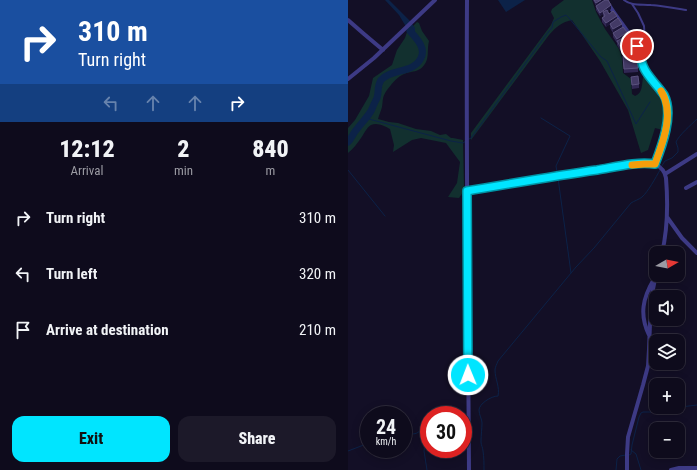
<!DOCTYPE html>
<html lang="en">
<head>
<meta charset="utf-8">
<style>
	body { margin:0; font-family:"Roboto Condensed",sans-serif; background:#1c1929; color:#f1f3f6; height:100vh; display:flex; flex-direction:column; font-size:15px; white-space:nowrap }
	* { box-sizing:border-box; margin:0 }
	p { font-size:13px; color:#9b9ba3 }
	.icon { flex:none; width:22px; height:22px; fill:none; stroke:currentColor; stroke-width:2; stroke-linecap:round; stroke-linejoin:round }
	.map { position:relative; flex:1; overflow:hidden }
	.drawer { display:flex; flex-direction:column; background:#0e0b1c; width:348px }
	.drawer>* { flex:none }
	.hud { background:#1a4fa0; color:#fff; overflow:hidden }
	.needle { width:26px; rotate:81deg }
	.controls { position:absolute; left:301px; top:246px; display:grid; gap:8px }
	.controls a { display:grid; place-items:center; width:36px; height:36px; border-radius:8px; background:#0e0b1c; box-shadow:0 2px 10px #0003,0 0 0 1px #2e2b3b; font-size:20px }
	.speed { position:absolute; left:12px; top:406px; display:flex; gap:8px; font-size:20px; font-weight:700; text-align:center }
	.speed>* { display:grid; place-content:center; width:52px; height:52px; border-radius:50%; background:#0e0b1c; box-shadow:0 2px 10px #0003,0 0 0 1px #2e2b3b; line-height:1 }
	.speed small { font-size:10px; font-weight:400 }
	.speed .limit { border:6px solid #d22; background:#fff; color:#111 }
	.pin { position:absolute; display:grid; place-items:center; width:34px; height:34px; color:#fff; margin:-17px; border:2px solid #fff; border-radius:50%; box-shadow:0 1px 4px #0007 }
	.me { position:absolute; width:44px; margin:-22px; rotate:359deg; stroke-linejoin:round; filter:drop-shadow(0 0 3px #0008) }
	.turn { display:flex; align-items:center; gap:14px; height:84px; padding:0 12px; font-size:18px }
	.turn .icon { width:52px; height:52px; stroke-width:2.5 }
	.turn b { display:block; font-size:28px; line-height:34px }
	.lanes { display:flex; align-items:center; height:38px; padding:0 12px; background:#0003; justify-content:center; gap:20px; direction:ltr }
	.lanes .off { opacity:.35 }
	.eta { display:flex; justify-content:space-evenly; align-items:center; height:68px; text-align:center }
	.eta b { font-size:24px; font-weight:800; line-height:28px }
	.cta { display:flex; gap:8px; margin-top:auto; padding:8px 12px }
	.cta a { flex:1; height:46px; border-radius:12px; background:#00e5ff; color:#111; font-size:16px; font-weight:800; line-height:46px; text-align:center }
	.cta a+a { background:#1c1929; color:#f1f3f6 }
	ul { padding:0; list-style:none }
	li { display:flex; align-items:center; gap:12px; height:56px; padding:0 12px }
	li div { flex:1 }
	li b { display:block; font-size:15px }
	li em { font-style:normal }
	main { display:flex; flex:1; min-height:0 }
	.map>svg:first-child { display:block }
</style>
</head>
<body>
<main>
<section class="drawer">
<div class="hud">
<div class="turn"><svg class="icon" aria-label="right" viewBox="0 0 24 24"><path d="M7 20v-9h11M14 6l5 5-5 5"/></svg><div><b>310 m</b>Turn right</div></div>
<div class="lanes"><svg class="icon off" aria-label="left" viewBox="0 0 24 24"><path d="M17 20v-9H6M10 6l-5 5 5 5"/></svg><svg class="icon off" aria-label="ahead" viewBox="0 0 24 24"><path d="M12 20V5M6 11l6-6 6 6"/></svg><svg class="icon off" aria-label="ahead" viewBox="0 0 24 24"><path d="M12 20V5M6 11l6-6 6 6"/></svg><svg class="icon" aria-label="right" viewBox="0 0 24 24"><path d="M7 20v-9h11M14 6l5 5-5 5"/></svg></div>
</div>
<div class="eta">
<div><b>12:12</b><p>Arrival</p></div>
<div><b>2</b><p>min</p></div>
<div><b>840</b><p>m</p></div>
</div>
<ul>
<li><svg class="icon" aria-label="right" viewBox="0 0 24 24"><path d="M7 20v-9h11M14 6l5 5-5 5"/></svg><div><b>Turn right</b></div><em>310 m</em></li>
<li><svg class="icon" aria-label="left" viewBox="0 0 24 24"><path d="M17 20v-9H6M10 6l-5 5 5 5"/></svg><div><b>Turn left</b></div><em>320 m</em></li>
<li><svg class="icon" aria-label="arrive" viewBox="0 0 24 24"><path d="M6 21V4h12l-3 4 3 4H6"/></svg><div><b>Arrive at destination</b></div><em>210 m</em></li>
</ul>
<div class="cta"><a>Exit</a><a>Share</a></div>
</section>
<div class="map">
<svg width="349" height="470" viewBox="0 0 349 470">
	<rect width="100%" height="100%" fill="#130f26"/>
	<!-- green -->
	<path fill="#12302f" d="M216,0H244L248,12L257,29L271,49L274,58L275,73L283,79L284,94L287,96C296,93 293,82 296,74C301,80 308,86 312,93C319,104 318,119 315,130L307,128L300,150L293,153L280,110L252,61L224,20C214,22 208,27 201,35L123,140V133L203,25L206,18L203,12L204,9Z
		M69,22L71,23L74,31L81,41C79,49 81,56 78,62C72,74 63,70 54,75C48,78 43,85 39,90C34,97 35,100 34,107C33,111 31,115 30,119L41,122L50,123L68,129L83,131L92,135L98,134L103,138H105L115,140L116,187L115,192L111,198L100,197L109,183L112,162L98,143L73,138L64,140L45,152L46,145L42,129C37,126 29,122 23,125C18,128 16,134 13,138C9,144 5,149 0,153V128L7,120L21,96L25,78L44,65L49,50L57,38L59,32Z"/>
	<!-- water -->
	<path fill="#0c2248" d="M37,0H41L62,21L67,28V37L63,35L51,15Z
		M150,0H177L158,12Z"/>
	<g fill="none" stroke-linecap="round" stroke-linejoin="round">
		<!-- stream -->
		<path stroke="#0c2248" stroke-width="1" d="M17,118L103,141L115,143L118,141
			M193,118L222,136L208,166L209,172
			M121,139L123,138L201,31L204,28L205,22L213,17L218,15L221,18L253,57L259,61L288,124L302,102
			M313,167L317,161L324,158L330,152V148L328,142C331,135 343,125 349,119
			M0,170L37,216
			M210,178L223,273
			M55,431L58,433C72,436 69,431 79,425L81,427
			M283,450L288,454L293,470
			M0,451L21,443
			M281,455L283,454L284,445L291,417L293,413L295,412H310L325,408L349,405
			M79,470L76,451L77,443L81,435
			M136,470C136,464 136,457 135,451C135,448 133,445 133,442C133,435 134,428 134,423C134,419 131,415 131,410C131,404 143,396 150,396C152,387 147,379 147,370C147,367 149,364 150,361L228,267L246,248L283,203C286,201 292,199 294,197C300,192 308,177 312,170
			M268,470L269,459L272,456L278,455"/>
		<!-- river -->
		<path stroke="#0c2248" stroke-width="7" d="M0,142C4,138 5,133 9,129C13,123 21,116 24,109C25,106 27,102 29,98C31,92 29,86 33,80C44,68 65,74 73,58C78,48 69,39 62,31"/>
		<!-- lane -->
		<path stroke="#3d3a85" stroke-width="2" d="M276,0C283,6 294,4 303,5C315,6 326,8 338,10
			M284,4L290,13L296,26L297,41"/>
		<!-- street -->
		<path stroke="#3d3a85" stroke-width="4" d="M119,0C118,157 120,313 121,470
			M258,0C267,16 280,30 289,46C292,53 293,62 296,69C301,78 309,85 315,94C327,114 314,145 307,164
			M0,20L16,34L35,50
			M0,79L26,58L87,0
			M317,174L349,154
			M338,188L349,182
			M119,191C165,183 212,175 258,168C271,167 295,161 307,164C313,167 317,171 318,178C320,203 320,228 314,253
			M319,217L334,238L349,253
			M301,335C291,314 295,298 306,279
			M279,470V454L280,437L295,385L300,366L301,349L303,299L308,274
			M323,470L331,468H349"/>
	</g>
	<!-- wall -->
	<path fill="#312854" d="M245,0H260L263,9L260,11L261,14L265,11V33L262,28V24L258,27L254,22V18L255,17V14L252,16L248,10V6Z
		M265,33L279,36L286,50L278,54L276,50L273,52L269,45V42V43L265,37Z
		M275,56L290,68V72L276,73Z
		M283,77L291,84V88L284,89Z"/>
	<!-- shaded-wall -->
	<path fill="#1d163a" d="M253,0H258L248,7V3Z
		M263,5V9L256,14L255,12V14L252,16V13Z
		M269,16V20L258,27V23Z
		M274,24V27L265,33V29Z
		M279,32V36L269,43V39Z
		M276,46V50L273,52V48Z
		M286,46V50L278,54V50Z"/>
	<!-- building -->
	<path fill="#433a66" stroke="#5a527e" d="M246,0H253L248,3Z
		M257,0H260L263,5L252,13L248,6Z
		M259,10L261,14L265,11L269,16L258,23L254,18L257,16L255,12Z
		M270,18L274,24L265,29L262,24Z
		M275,27L279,32L269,39L265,33Z
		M281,35L286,46L278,50L276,46L273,48L269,41Z
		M289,55L290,68L276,69L275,56Z
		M290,76L291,84L284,85L283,77Z"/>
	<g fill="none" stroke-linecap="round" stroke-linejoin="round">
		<!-- route casing -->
		<g stroke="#0095a6" stroke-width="10">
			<path id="route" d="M120,375L119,191C162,184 205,176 249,170C267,167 289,161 307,164C314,146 326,114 316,95C310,86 302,79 297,70C293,63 292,54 289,46"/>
		</g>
		<!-- route -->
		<use href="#route" stroke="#00e5ff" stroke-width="7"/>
		<!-- slow -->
		<path stroke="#f59e0b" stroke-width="7" d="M284,165L296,164H307C315,142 327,113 313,91"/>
	</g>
</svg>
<div class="controls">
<a><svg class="needle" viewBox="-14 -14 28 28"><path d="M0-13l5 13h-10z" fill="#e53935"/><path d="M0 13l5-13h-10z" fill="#9b9ba3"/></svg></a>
<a><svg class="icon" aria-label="sound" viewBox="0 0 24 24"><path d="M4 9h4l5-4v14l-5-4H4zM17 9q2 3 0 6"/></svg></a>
<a><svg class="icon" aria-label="layers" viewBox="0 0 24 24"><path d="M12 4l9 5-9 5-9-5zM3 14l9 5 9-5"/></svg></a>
<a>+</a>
<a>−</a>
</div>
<div class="speed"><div>24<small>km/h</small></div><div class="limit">30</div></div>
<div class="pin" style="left:289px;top:46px;background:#d93025"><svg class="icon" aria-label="arrive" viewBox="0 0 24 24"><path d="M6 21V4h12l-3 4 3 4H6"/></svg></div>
<svg class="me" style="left:120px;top:375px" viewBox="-20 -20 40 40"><circle r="17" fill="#00e5ff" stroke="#fff" stroke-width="3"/><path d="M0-11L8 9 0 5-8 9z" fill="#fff"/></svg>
</div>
</main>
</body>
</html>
